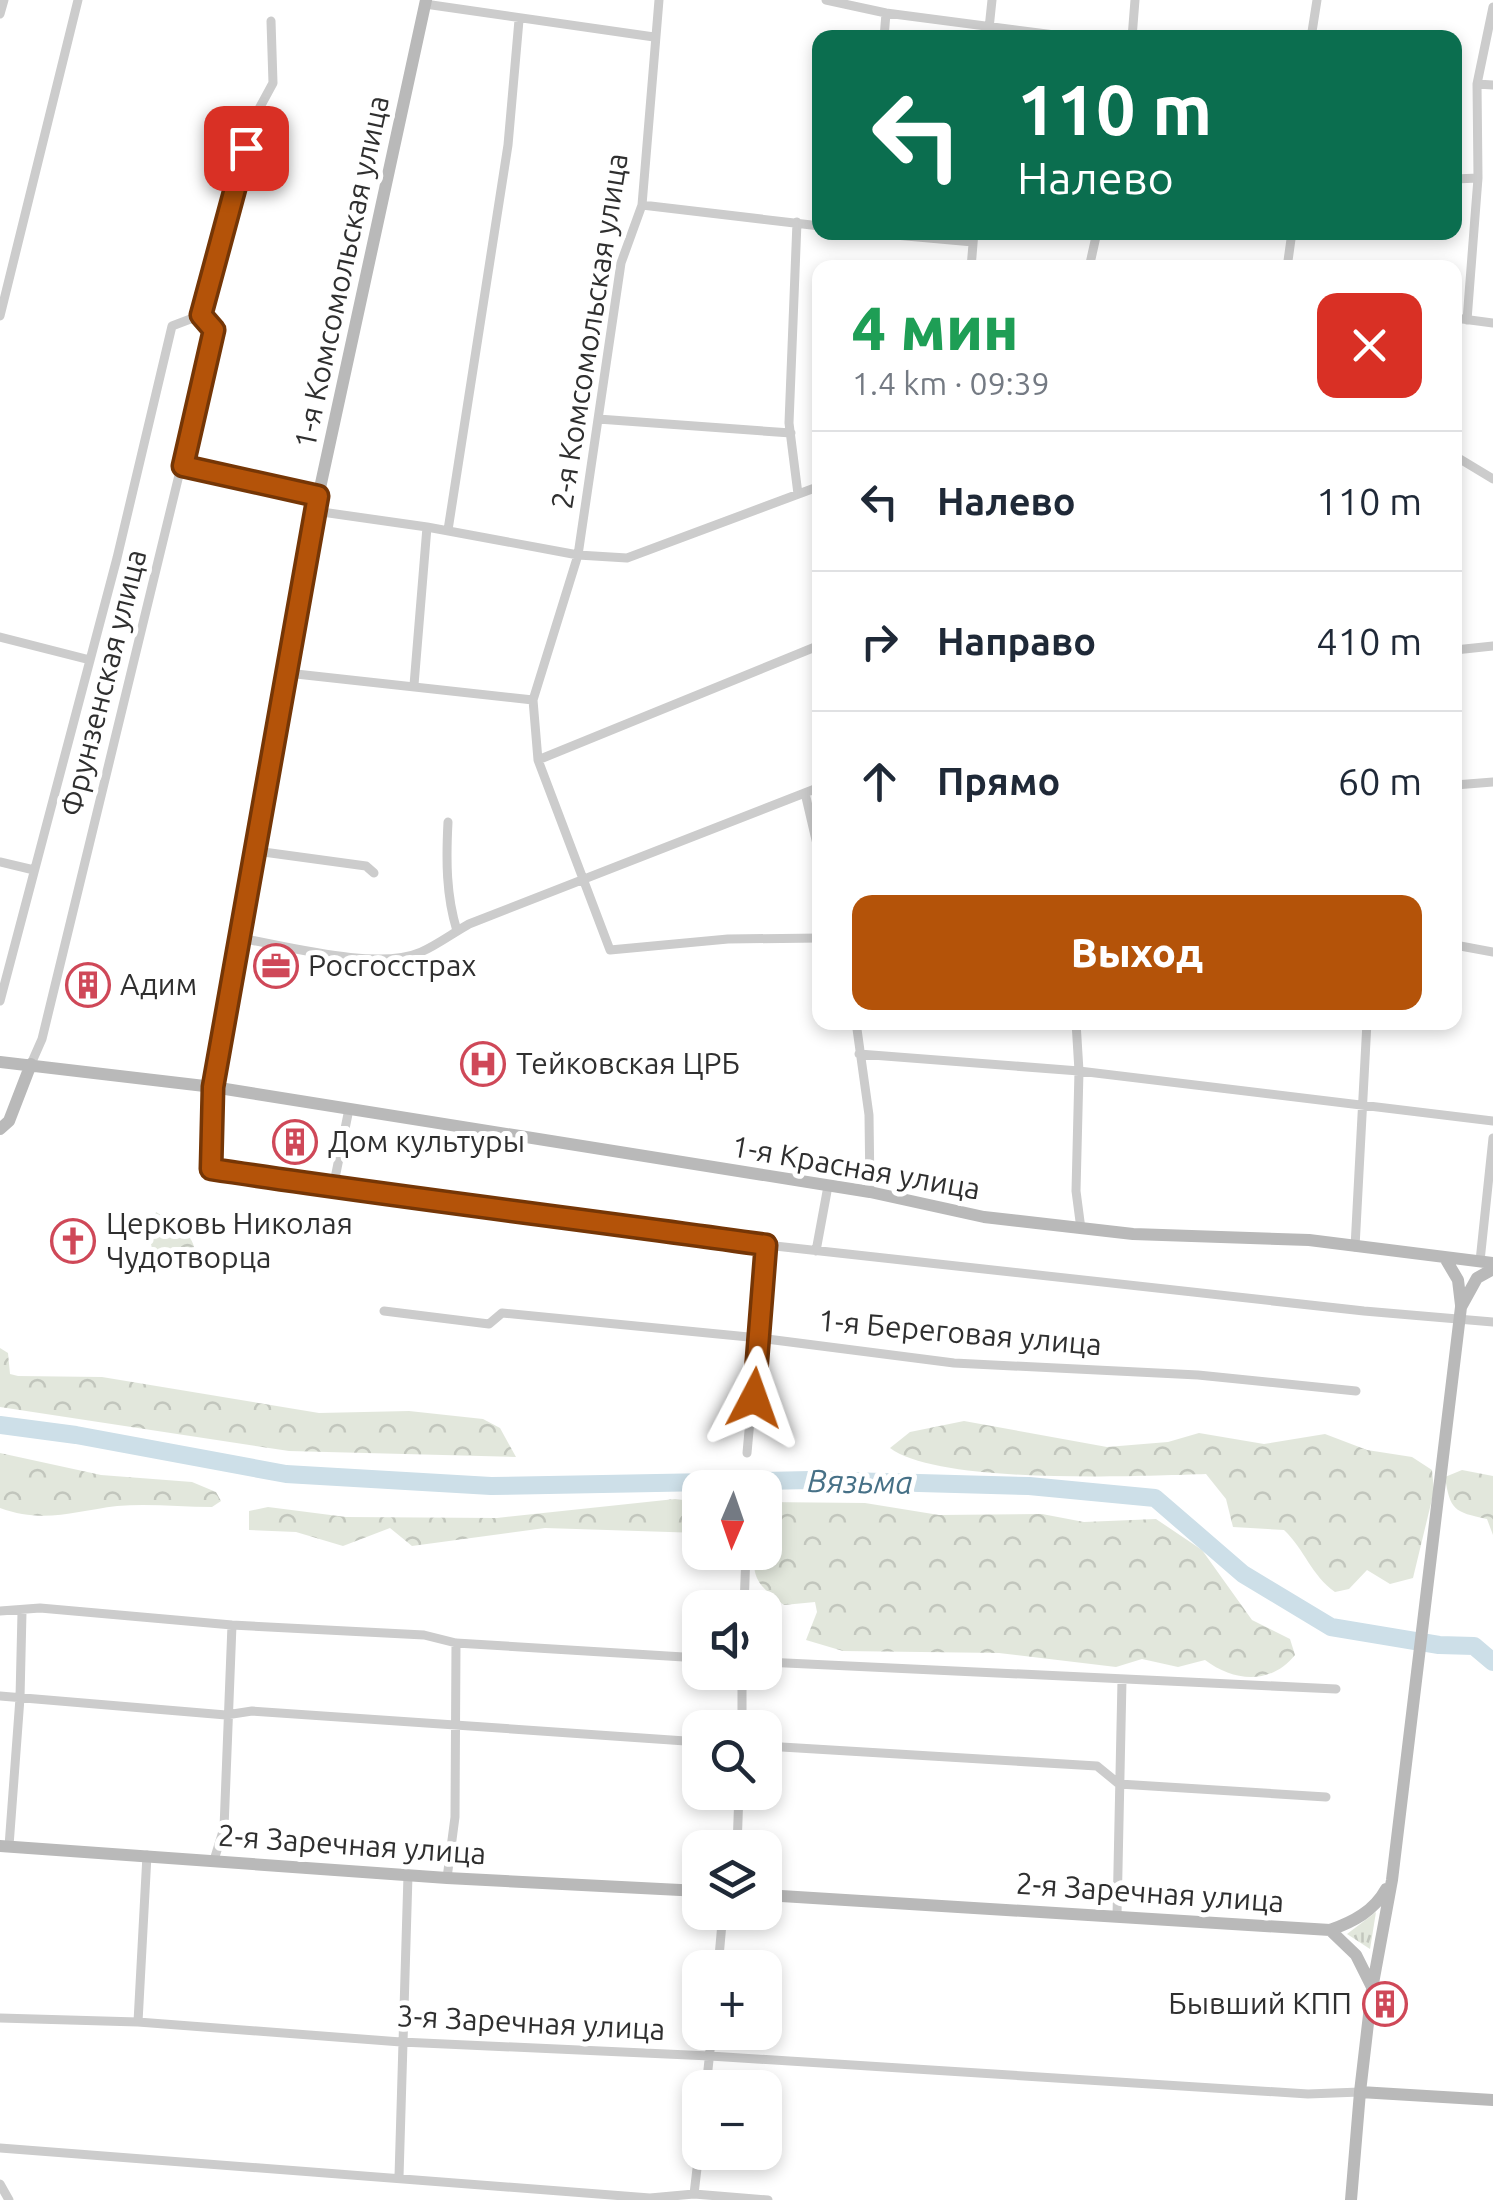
<!DOCTYPE html>
<html lang="ru">
<head>
<meta charset="utf-8">
<style>
	body { margin:0; font-family:Ubuntu,sans-serif; background:#f6f6f7; color:#1f2937; height:100vh; display:flex; flex-direction:column; font-size:38px; white-space:nowrap }
	* { box-sizing:border-box; margin:0 }
	p { font-size:32px; color:#747a83 }
	.icon { flex:none; width:55px; height:55px; fill:none; stroke:currentColor; stroke-width:2; stroke-linecap:round; stroke-linejoin:round }
	.map { position:relative; flex:1; overflow:hidden }
	.panel { position:absolute; left:812px; top:260px; width:650px; height:770px; display:flex; flex-direction:column; background:#fff; border-radius:20px; box-shadow:0 5px 15px #0003 }
	.panel>* { flex:none }
	.top-card { position:absolute; left:812px; top:30px; width:650px; height:210px; border-radius:20px; box-shadow:0 5px 15px #0003; background:#0b6e4f; color:#fff; overflow:hidden }
	.needle { width:65px; rotate:182deg }
	.fabs { position:absolute; left:682px; top:1470px; display:grid; gap:20px }
	.fabs a { display:grid; place-items:center; width:100px; height:100px; border-radius:20px; background:#fff; box-shadow:0 5px 15px #0003; font-size:50px }
	.pin { position:absolute; display:grid; place-items:center; width:85px; height:85px; color:#fff; margin:-42px; border-radius:20px; box-shadow:0 5px 15px #0006 }
	.me { position:absolute; width:110px; margin:-55px; rotate:4deg; stroke-linejoin:round; filter:drop-shadow(0 0 8px #0008) }
	.turn { display:flex; align-items:center; gap:35px; height:210px; padding:0 40px; font-size:45px }
	.turn .icon { width:130px; height:130px; stroke-width:2.5 }
	.turn b { display:block; font-size:70px; line-height:85px }
	.round { display:grid; place-items:center; flex:none; width:105px; height:105px; border-radius:20px; background:#f6f6f7 }
	.head { display:flex; align-items:center; justify-content:space-between; height:170px; padding:0 40px }
	h1 { font-size:60px; font-weight:800; line-height:75px; color:#1e9e55 }
	.cta { display:flex; gap:20px; margin-top:auto; padding:20px 40px }
	.cta a { flex:1; height:115px; border-radius:20px; background:#b45309; color:#fff; font-size:40px; font-weight:800; line-height:115px; text-align:center }
	ul { padding:0; list-style:none }
	li { display:flex; align-items:center; gap:30px; height:140px; padding:0 40px; border-top:2px solid #e0e1e3 }
	li div { flex:1 }
	li b { display:block; font-size:38px }
	li em { font-style:normal }
	.map>svg:first-child { display:block }
</style>
</head>
<body>
<div class="map">
<svg width="1493" height="2200" viewBox="0 0 1493 2200">
	<defs>
		<pattern id="grass-tufts" width="24" height="20" patternUnits="userSpaceOnUse" patternTransform="scale(2.5)"><rect width="24" height="20" fill="#e2e7dc"/><path d="M3 7l-1-3M5 7V3M7 7l1-3M15 17l-1-3M17 17v-4M19 17l1-3" fill="none" stroke="#c2c6bd"/></pattern>
		<pattern id="forest-crowns" width="20" height="18" patternUnits="userSpaceOnUse" patternTransform="scale(2.5)"><rect width="20" height="18" fill="#e2e7dc"/><path d="M2 6a3 3 0 1 1 6 0M12 15a3 3 0 1 1 6 0" fill="none" stroke="#c2c6bd"/></pattern>
	</defs>
	<rect width="100%" height="100%" fill="#fff"/>
	<!-- grass -->
	<path fill="url(#grass-tufts)" d="M1376,1912L1370,1949L1347,1934Z"/>
	<!-- forest -->
	<path fill="url(#forest-crowns)" d="M156,1212C176,1225 194,1231 196,1257L187,1260L152,1249L149,1233Z
		M0,1348L8,1353L10,1374L18,1376L102,1377L319,1413L409,1411L483,1419L500,1428L516,1457L289,1451L0,1407Z
		M964,1421L1107,1447L1168,1442L1199,1433L1264,1444L1325,1434L1367,1450L1412,1457L1432,1470L1434,1491L1413,1578L1390,1584L1367,1570L1349,1589L1335,1592C1311,1575 1305,1550 1284,1530L1233,1527L1226,1499L1206,1474C1139,1476 939,1485 890,1448L910,1432Z
		M0,1453L101,1475L192,1482L216,1492L221,1501L212,1507C181,1507 148,1503 117,1506C75,1511 43,1524 0,1508Z
		M1462,1470L1493,1476V1535L1487,1519C1454,1512 1450,1510 1445,1477Z
		M675,1499L700,1502V1533L545,1528L412,1546L390,1528L343,1546L296,1532L249,1530V1511L268,1507L346,1517L497,1518Z
		M765,1502L865,1503L939,1515L1042,1514L1084,1522L1156,1519L1202,1550L1252,1620L1290,1639L1295,1655C1271,1685 1234,1682 1205,1660L1178,1667L1142,1659L1116,1667L999,1653L843,1651L806,1640L817,1612L815,1602L784,1605C764,1590 749,1579 756,1553L765,1552Z"/>
	<g fill="none" stroke-linecap="round" stroke-linejoin="round">
		<!-- river -->
		<path stroke="#cddfe8" stroke-width="18" d="M0,1425L76,1435L286,1474L491,1486L811,1480L1029,1486L1155,1498L1243,1574L1331,1627L1439,1645L1474,1646L1493,1662"/>
		<!-- street -->
		<path stroke="#ccc" stroke-width="9" d="M659,0L642,205L621,263L578,555L533,700L538,760L610,950L728,939L820,938
			M826,0L886,13L1078,38
			M425,4L654,37
			M0,14L4,0
			M884,38L886,13
			M988,38L992,0
			M1132,38L1135,0
			M1311,38L1317,0
			M1477,84L1493,85
			M1455,179L1478,178
			M642,205L820,226
			M797,222L789,423L798,494
			M862,232L973,242
			M971,264L1032,268
			M971,268L974,232
			M1089,268L1097,232
			M1287,268L1292,232
			M0,316L78,0
			M1455,318L1493,323
			M1467,320L1478,178L1477,84L1493,7
			M598,419L791,433
			M1455,456L1493,479
			M183,466L318,496
			M315,511L427,527L578,555L627,558L820,486
			M448,530L508,145L519,20
			M0,637L90,660
			M1455,650L1493,646
			M287,673L533,700
			M414,685L427,527
			M538,760L820,645
			M1455,785L1493,782
			M805,793L820,857
			M448,822C446,860 446,895 457,931
			M256,851L366,866L374,873
			M0,862L34,870
			M240,938C286,946 378,971 421,952C437,945 453,933 469,924L820,787
			M1455,945L1493,952
			M0,1001L117,558L172,326L201,315L254,118L273,83L271,21
			M856,1022L869,1115L870,1192
			M1076,1022L1079,1071L1076,1191L1081,1229
			M859,1054L1079,1071L1493,1121
			M31,1064L42,1039L214,331L201,315
			M213,1087L211,1169L506,1212L619,1223L766,1245L1364,1311L1493,1322
			M333,1188L349,1109
			M1355,1247L1367,1022
			M816,1251L828,1186
			M1480,1261L1493,1138
			M384,1311L489,1324L502,1313L759,1338L954,1363L1198,1375L1356,1391
			M747,1453L766,1245
			M744,1608L746,1552
			M0,1611L40,1608L232,1625L424,1635L456,1643L700,1658
			M765,1662L1336,1689
			M0,1696L226,1715L252,1711L700,1742
			M742,1728V1672
			M765,1746L1097,1766L1119,1784L1326,1797
			M9,1846L20,1698L22,1612
			M737,1848L739,1792
			M214,1860L224,1828L232,1625
			M447,1878L455,1817L456,1643
			M1117,1916L1122,1680
			M718,1968L723,1912
			M0,2018L138,2022L401,2042L710,2056L1308,2094L1360,2092
			M138,2022L147,1855
			M706,2088L712,2032
			M0,2148L650,2198L694,2194L768,2200
			M399,2177L408,1875
			M0,2184L9,2200
			M694,2194L700,2143"/>
		<!-- secondary -->
		<path stroke="#b9b9b9" stroke-width="12" d="M0,1062L213,1087L870,1192L984,1217L1133,1234L1309,1240L1493,1263
			M213,1087L315,511L426,0
			M0,1129L9,1121L31,1064
			M1445,1258L1458,1280L1461,1305
			M0,1846L447,1878L700,1891
			M765,1895L1330,1930C1353,1922 1374,1911 1386,1889
			M1330,1930L1356,1955L1372,1987
			M1360,2092L1493,2100
			M1351,2200L1360,2092L1372,1989L1392,1880L1461,1307L1477,1278L1493,1269"/>
	</g>
	<g fill="none" stroke-linecap="round" stroke-linejoin="round">
		<!-- route casing -->
		<g stroke="#753606" stroke-width="25">
			<path id="route" d="M246,148L201,315L214,330L183,466L318,496L213,1087L211,1169C396,1197 581,1219 766,1245L754,1398"/>
		</g>
		<!-- route -->
		<use href="#route" stroke="#b45309" stroke-width="18"/>
	</g>
	<!-- icons -->
	<defs>
		<g id="office-ring" transform="scale(2.25)"><circle r="9.5" fill="#fff" stroke="#cf4858" stroke-width="1.5"/><path d="M-6-3h4V-5.5h4V-3h4V5H-6ZM-1-4.5V-3h2v-1.5ZM-6 0V1H6V0Z" fill="#cf4858"/></g>
		<g id="building-ring" transform="scale(2.25)"><circle r="9.5" fill="#fff" stroke="#cf4858" stroke-width="1.5"/><path d="M-4-6H4V6H1V3H-1V6H-4ZM-2.5-4.3h1.7v1.8h-1.7ZM.8-4.3h1.7v1.8H.8ZM-2.5-1h1.7V.8h-1.7ZM.8-1h1.7V.8H.8Z" fill="#cf4858"/></g>
		<g id="hospital-ring" transform="scale(2.25)"><circle r="9.5" fill="#fff" stroke="#cf4858" stroke-width="1.5"/><path d="M-5-5h3v3.5h4V-5h3V5h-3V1.5h-4V5h-3Z" fill="#cf4858"/></g>
		<g id="church-ring" transform="scale(2.25)"><circle r="9.5" fill="#fff" stroke="#cf4858" stroke-width="1.5"/><path d="M-1.2-6h2.4v3.5h3.3v2.4h-3.3V6h-2.4V-.1h-3.3v-2.4h3.3Z" fill="#cf4858"/></g>
	</defs>
	<g fill-rule="evenodd">
		<use href="#office-ring" x="276" y="966"/>
		<use href="#building-ring" x="88" y="985"/>
		<use href="#hospital-ring" x="483" y="1064"/>
		<use href="#building-ring" x="295" y="1142"/>
		<use href="#church-ring" x="73" y="1241"/>
		<use href="#building-ring" x="1385" y="2004"/>
	</g>
	<g text-anchor="middle" stroke-width="10" stroke-linejoin="round" paint-order="stroke">
		<!-- street labels -->
		<g font-size="30" fill="#2f2f2f" stroke="#fff">
			<text transform="translate(342 272) rotate(-78)" y="10">1-я Комсомольская улица</text>
			<text transform="translate(590 331) rotate(-81)" y="10">2-я Комсомольская улица</text>
			<text transform="translate(104 683) rotate(-76)" y="10">Фрунзенская улица</text>
			<text transform="translate(856 1168) rotate(10)" y="10">1-я Красная улица</text>
			<text transform="translate(960 1333) rotate(5)" y="10">1-я Береговая улица</text>
			<text transform="translate(352 1845) rotate(4)" y="10">2-я Заречная улица</text>
			<text transform="translate(1150 1893) rotate(4)" y="10">2-я Заречная улица</text>
			<text transform="translate(531 2023) rotate(3)" y="10">3-я Заречная улица</text>
		</g>
		<!-- poi labels -->
		<g font-size="30" fill="#2f2f2f" stroke="#fff" text-anchor="start">
			<text x="308" y="976">Росгосстрах</text>
			<text x="120" y="995">Адим</text>
			<text x="516" y="1074">Тейковская ЦРБ</text>
			<text x="328" y="1152">Дом культуры</text>
			<text x="106" y="1234">Церковь Николая<tspan x="106" dy="34">Чудотворца</tspan></text>
			<text x="1352" y="2014" text-anchor="end">Бывший КПП</text>
		</g>
		<!-- water labels -->
		<g font-size="32" font-style="italic" fill="#477187" stroke="#fff">
			<text transform="translate(860 1482) rotate(1)" y="11">Вязьма</text>
		</g>
	</g>
</svg>
<div class="fabs">
<a><svg class="needle" viewBox="-14 -14 28 28"><path d="M0-13l5 13h-10z" fill="#e53935"/><path d="M0 13l5-13h-10z" fill="#747a83"/></svg></a>
<a><svg class="icon" aria-label="sound" viewBox="0 0 24 24"><path d="M4 9h4l5-4v14l-5-4H4zM17 9q2 3 0 6"/></svg></a>
<a><svg class="icon" aria-label="search" viewBox="0 0 24 24"><circle cx="10" cy="10" r="6"/><path d="M15 15l6 6"/></svg></a>
<a><svg class="icon" aria-label="layers" viewBox="0 0 24 24"><path d="M12 4l9 5-9 5-9-5zM3 14l9 5 9-5"/></svg></a>
<a>+</a>
<a>−</a>
</div>
<div class="pin" style="left:246px;top:148px;background:#d93025"><svg class="icon" aria-label="arrive" viewBox="0 0 24 24"><path d="M6 21V4h12l-3 4 3 4H6"/></svg></div>
<svg class="me" style="left:754px;top:1398px" viewBox="-20 -20 40 40"><path d="M0-17L14 15 0 8-14 15z" fill="#b45309" stroke="#fff" stroke-width="4"/></svg>
<div class="top-card">
<div class="turn"><svg class="icon" aria-label="left" viewBox="0 0 24 24"><path d="M17 20v-9H6M10 6l-5 5 5 5"/></svg><div><b>110 m</b>Налево</div></div>
</div>
<section class="panel">
<div class="head"><div><h1>4 мин</h1><p>1.4 km · 09:39</p></div><a class="round" style="background:#d93025;color:#fff"><svg class="icon" aria-label="close" viewBox="0 0 24 24"><path d="M6 6l12 12M18 6L6 18"/></svg></a></div>
<ul>
<li><svg class="icon" aria-label="left" viewBox="0 0 24 24"><path d="M17 20v-9H6M10 6l-5 5 5 5"/></svg><div><b>Налево</b></div><em>110 m</em></li>
<li><svg class="icon" aria-label="right" viewBox="0 0 24 24"><path d="M7 20v-9h11M14 6l5 5-5 5"/></svg><div><b>Направо</b></div><em>410 m</em></li>
<li><svg class="icon" aria-label="ahead" viewBox="0 0 24 24"><path d="M12 20V5M6 11l6-6 6 6"/></svg><div><b>Прямо</b></div><em>60 m</em></li>
</ul>
<div class="cta"><a>Выход</a></div>
</section>
</div>
</body>
</html>
